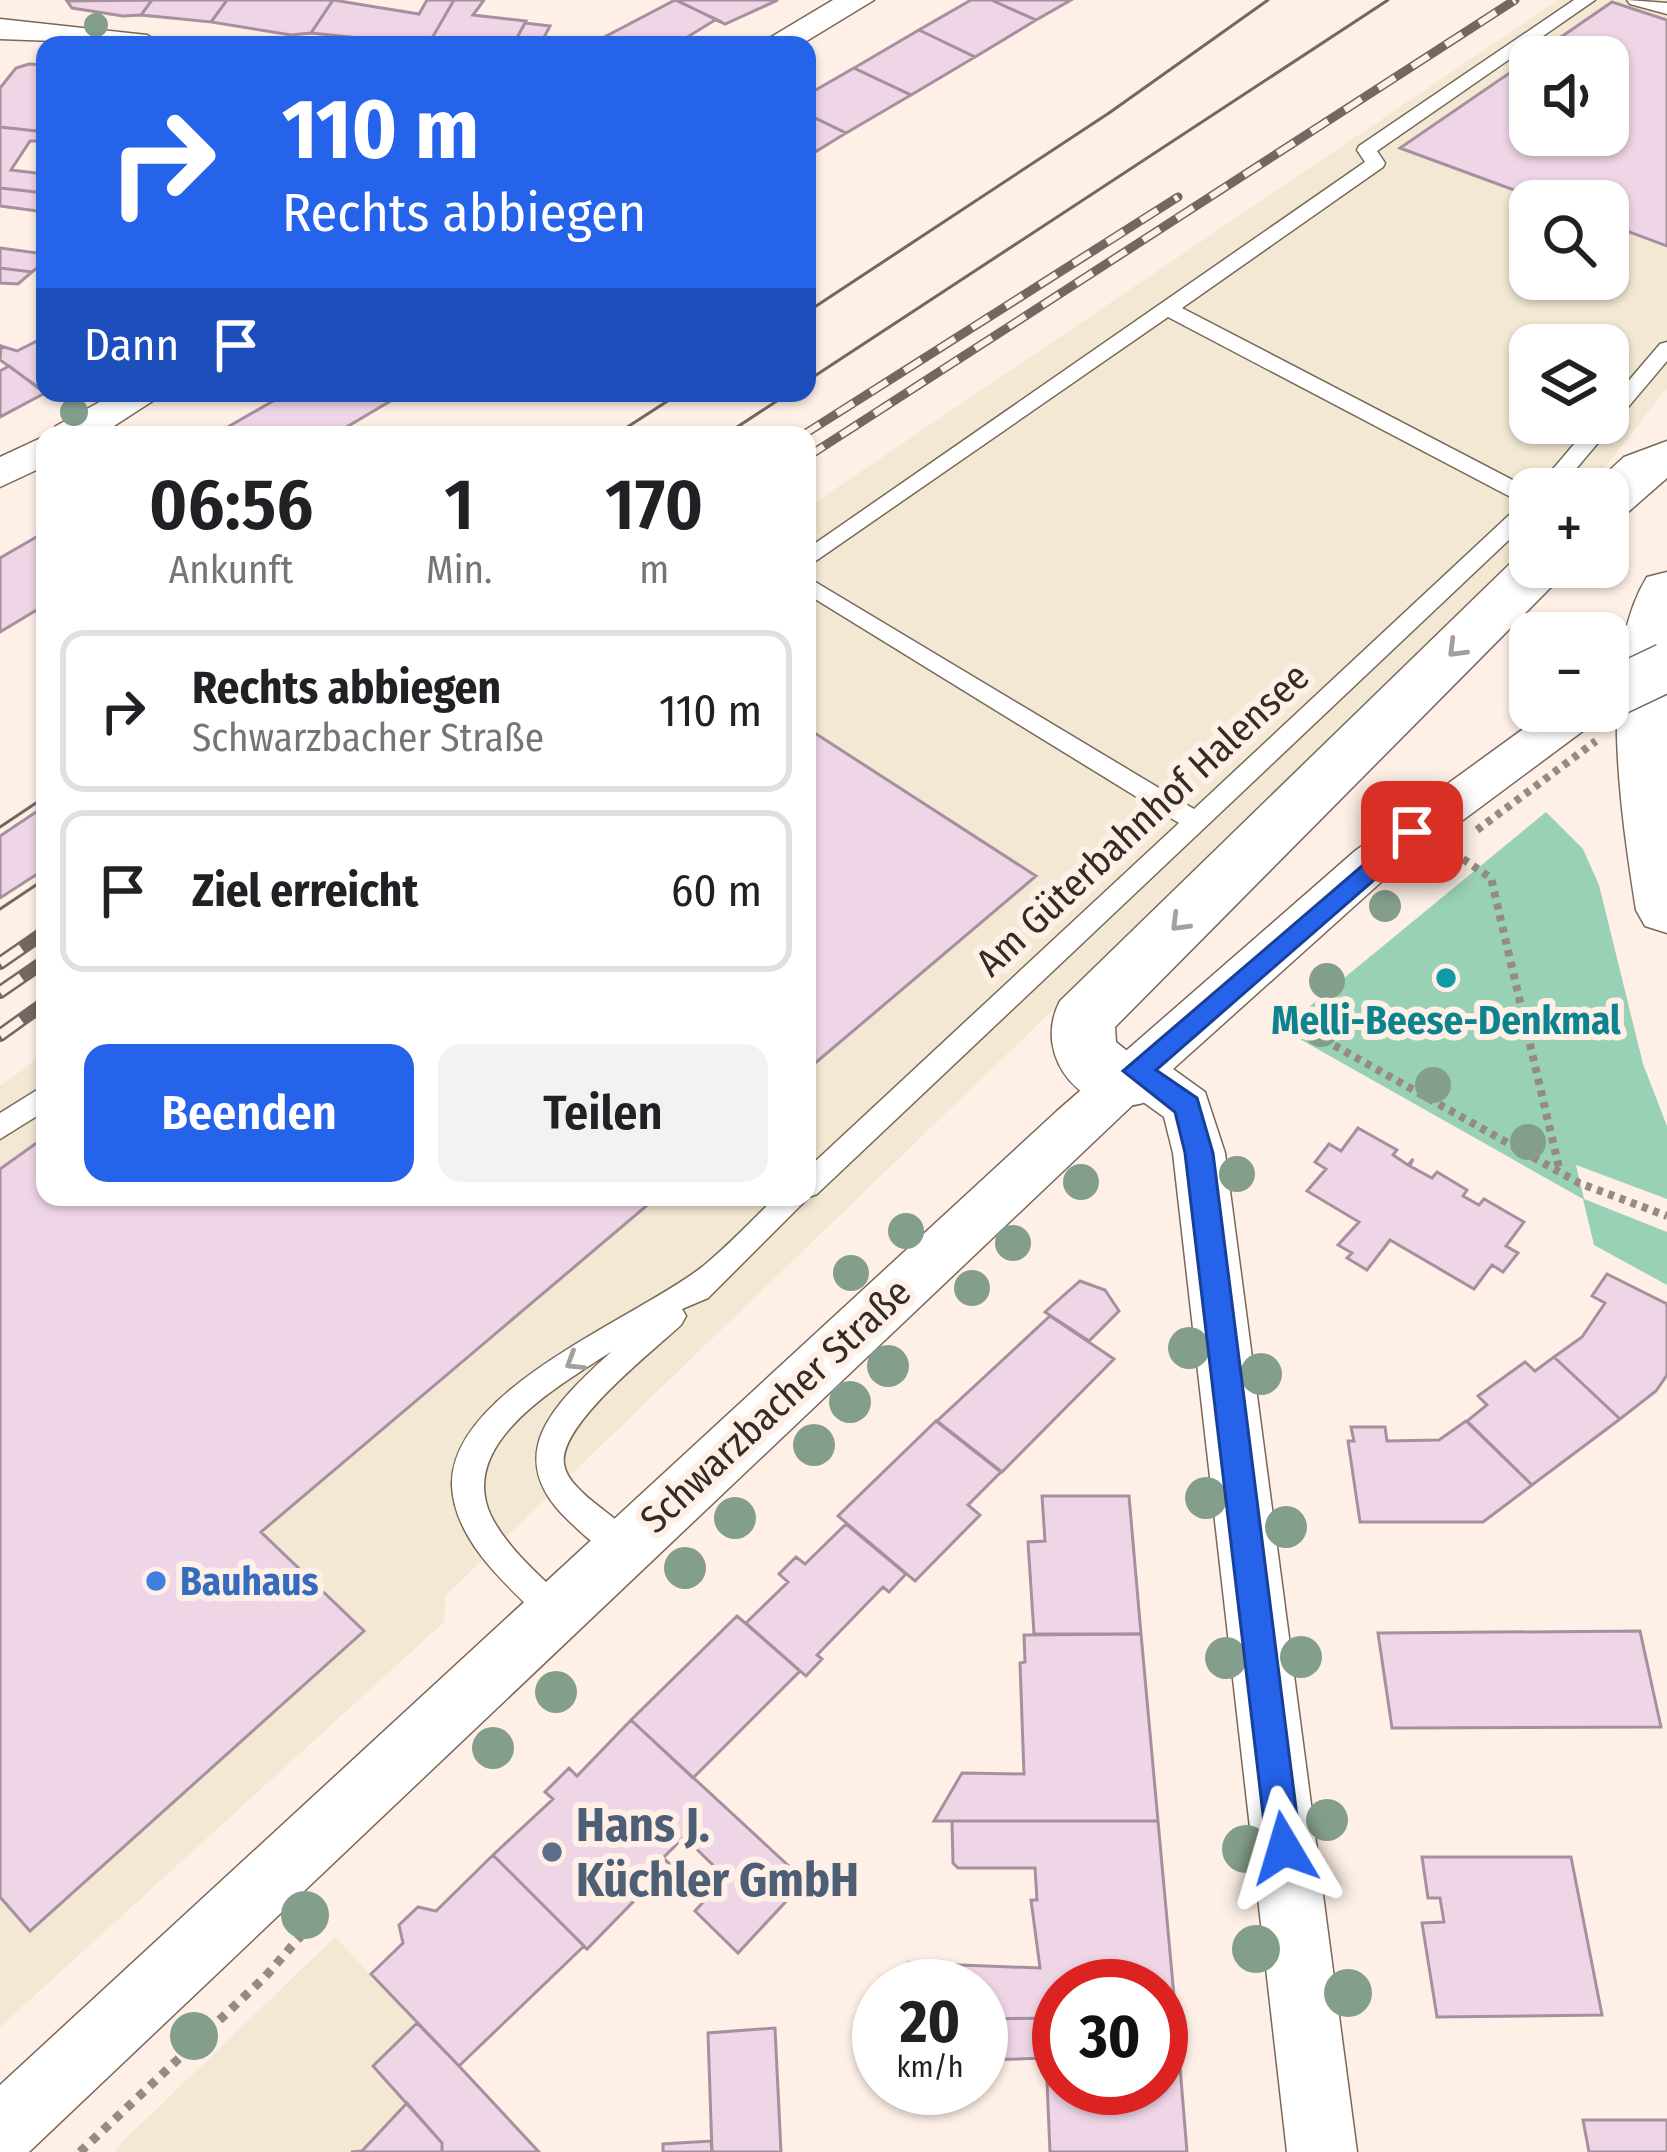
<!DOCTYPE html>
<html lang="de">
<head>
<meta charset="utf-8">
<style>
	body { margin:0; font-family:"Fira Sans Condensed",sans-serif; background:#f2f2f2; color:#202124; height:100vh; display:flex; flex-direction:column; font-size:45px; white-space:nowrap }
	* { box-sizing:border-box; margin:0 }
	p { font-size:39px; color:#757577 }
	.icon { flex:none; width:66px; height:66px; fill:none; stroke:currentColor; stroke-width:2; stroke-linecap:round; stroke-linejoin:round }
	.map { position:relative; flex:1; overflow:hidden }
	.panel { position:absolute; left:36px; top:426px; width:780px; height:780px; display:flex; flex-direction:column; background:#fff; border-radius:24px; box-shadow:0 3px 9px #0004 }
	.panel>* { flex:none }
	.top-card { position:absolute; left:36px; top:36px; width:780px; height:366px; border-radius:24px; box-shadow:0 3px 9px #0004; background:#2563eb; color:#fff; overflow:hidden }
	.buttons { position:absolute; left:1509px; top:36px; display:grid; gap:24px }
	.buttons a { display:grid; place-items:center; width:120px; height:120px; border-radius:24px; background:#fff; box-shadow:0 3px 9px #0004; font-size:60px }
	.speed { position:absolute; left:852px; top:1959px; display:flex; gap:24px; font-size:60px; font-weight:700; text-align:center }
	.speed>* { display:grid; place-content:center; width:156px; height:156px; border-radius:50%; background:#fff; box-shadow:0 3px 9px #0004; line-height:1 }
	.speed small { font-size:30px; font-weight:400 }
	.speed .limit { border:18px solid #d22; background:#fff; color:#111 }
	.pin { position:absolute; display:grid; place-items:center; width:102px; height:102px; color:#fff; margin:-51px; border-radius:24px; box-shadow:0 6px 18px #0006 }
	.me { position:absolute; width:132px; margin:-66px; rotate:353deg; stroke-linejoin:round; filter:drop-shadow(0 0 9px #0008) }
	.turn { display:flex; align-items:center; gap:42px; height:252px; padding:0 48px; font-size:54px }
	.turn .icon { width:156px; height:156px; stroke-width:2.5 }
	.turn b { display:block; font-size:84px; line-height:102px }
	.then { display:flex; align-items:center; height:114px; padding:0 48px; background:#0003; gap:24px; font-size:45px }
	.eta { display:flex; justify-content:space-evenly; align-items:center; height:204px; text-align:center }
	.eta b { font-size:72px; font-weight:600; line-height:84px }
	.action { display:flex; gap:24px; margin-top:auto; padding:24px 48px }
	.action a { flex:1; height:138px; border-radius:24px; background:#2563eb; color:#fff; font-size:48px; font-weight:600; line-height:138px; text-align:center }
	.action a+a { background:#f2f2f2; color:#202124 }
	ul { padding:0; list-style:none }
	li { display:flex; align-items:center; gap:36px; height:162px; margin:0 24px 18px; padding:0 24px; border:6px solid #e0e0e0; border-radius:24px }
	li div { flex:1 }
	li b { display:block; font-size:45px }
	li em { font-style:normal }
	.map>svg:first-child { display:block }
</style>
</head>
<body>
<div class="map">
<svg width="1667" height="2152" viewBox="0 0 1667 2152">
	<rect width="100%" height="100%" fill="#fef0e6"/>
	<!-- commercial -->
	<path fill="#f2e8d3" fill-rule="evenodd" d="M1558,0H1667V388L1588,489H1530V550L446,1595L444,1622L0,2027V1086L45,1053V1197H807V508ZM1530,57H1608V135H1530ZM1530,201H1608V279H1530ZM1530,345H1608V423H1530Z
		M335,1937L539,2152H116V2148Z"/>
	<!-- green -->
	<path fill="#98d1b5" d="M1546,812L1583,849L1599,885L1643,1064L1667,1126V1199L1576,1165L1584,1199L1667,1232V1285L1594,1245L1583,1199L1282,1029Z"/>
	<!-- building -->
	<path fill="#efd6e6" stroke="#a6909e" stroke-width="3" d="M152,0H227L211,22L141,15Z
		M152,0L141,15L123,16L72,8L67,1Z
		M227,0H333L311,33L291,35L211,22Z
		M333,0L419,14L427,0H454L428,45L311,33Z
		M454,0H484L473,15L526,21L513,45H428Z
		M675,0L722,22L715,20L676,44L597,41Z
		M676,0H778L725,24Z
		M971,0H991L1036,20L975,57L919,30Z
		M991,0H1071L1036,20Z
		M1612,2L1667,20V246L1608,224V201H1544L1400,148L1530,59V135H1608V57H1532Z
		M525,23L550,26L540,45H513Z
		M919,30L975,57L911,95L854,68Z
		M29,64L45,65V120L37,131L0,127V88L16,68Z
		M854,68L911,95L846,133L807,114V95Z
		M807,114L846,133L807,157Z
		M0,127L45,132V141H30L11,170L45,174V193L0,188Z
		M0,188L45,193V212L0,206Z
		M0,248L45,254V262L32,272L0,268Z
		M0,268L32,272L18,284L0,283Z
		M45,337V392L0,360L1,346L17,351Z
		M9,366L45,393L0,417V371Z
		M287,393H404L333,435H214Z
		M45,532V605L0,632V558Z
		M807,728L1036,876L807,1070Z
		M45,806V869L0,898V836Z
		M1358,1128L1397,1150L1393,1155L1408,1165L1413,1159L1410,1166L1432,1178L1437,1172L1467,1190L1463,1196L1479,1205L1484,1199L1524,1222L1506,1246L1518,1253L1503,1272L1492,1265L1474,1289L1390,1240L1367,1270L1347,1258L1352,1253L1338,1245L1359,1222L1307,1191L1326,1169L1315,1162L1329,1144L1341,1151Z
		M45,1137V1197H657L261,1532L364,1631L30,1931L0,1897V1169Z
		M1607,1274L1667,1304V1375L1656,1391L1620,1419L1554,1357L1582,1337L1605,1303L1592,1296Z
		M1080,1281L1105,1290L1119,1311L1089,1341L1045,1312Z
		M1050,1316L1114,1359L1002,1472L937,1421Z
		M1554,1357L1620,1419L1532,1485L1467,1421L1487,1405L1478,1396L1525,1362L1535,1371Z
		M936,1421L1001,1472L968,1505L980,1515L915,1581L838,1516Z
		M1466,1421L1532,1485L1483,1522H1360L1348,1441H1354L1351,1427H1385L1387,1441L1439,1440Z
		M1042,1496H1129L1141,1634H1034L1028,1542L1045,1541Z
		M846,1524L906,1574L889,1592L883,1587L817,1655L822,1659L806,1676L746,1623L788,1582L779,1574L796,1557L805,1564Z
		M737,1616L800,1671L693,1778L631,1720Z
		M1640,1631L1661,1727L1392,1728L1378,1633Z
		M1141,1634L1158,1821H934L962,1773L1024,1774L1020,1663L1025,1662L1024,1635Z
		M631,1720L805,1881L738,1953L695,1911L716,1888L704,1876L714,1866L684,1837L663,1858L670,1864L587,1949L493,1855L553,1799L545,1792L569,1768L577,1776Z
		M952,1821H1158L1176,2018H1161V1986H1059V2018L983,2019L981,1986H908V1963L1040,1968L1031,1900H1037L1035,1868H958L953,1863Z
		M493,1855L584,1946L459,2066L371,1974L403,1943L399,1925L418,1907L436,1911Z
		M1422,1857H1571L1602,2015L1437,2017L1422,1923L1444,1922L1440,1898H1428Z
		M1059,2018V2088H1161V2018H1176L1187,2152H1050L1046,2058L985,2060L983,2019Z
		M417,2023L459,2066L539,2152H442V2143L373,2066Z
		M775,2028L781,2152H712L708,2033Z
		M407,2103L442,2143V2152H351L362,2151Z
		M1583,2120H1667V2152H1589Z
		M711,2141L712,2152H663V2144Z"/>
	<g fill="none" stroke-linecap="round" stroke-linejoin="round">
		<!-- lane casing -->
		<g stroke="#7a6758" stroke-width="3">
			<path id="lane" d="M1574,0H1595L1377,151L1385,163L1383,167L1182,308L1530,489V520L817,1194L809,1197L708,1298L682,1309L686,1316L681,1325C653,1351 558,1425 564,1464C565,1473 572,1482 578,1488C596,1508 627,1522 638,1546L633,1556L622,1560C602,1553 584,1535 569,1521C498,1454 557,1402 612,1351C561,1385 456,1442 491,1516C508,1549 539,1575 565,1600L570,1610L565,1620L554,1625L543,1620C506,1585 454,1540 452,1485C450,1389 639,1317 702,1267C728,1246 752,1220 776,1197H807V1169L1179,823L807,594V577L1194,809L1522,503L1168,317L807,567V549L1365,162L1357,150L1359,146Z
				M1627,0L1667,3V14L1630,4Z
				M1667,342V361L1559,489H1536L1592,423H1608V405L1660,344Z
				M45,1085V1111L0,1139V1113Z"/>
		</g>
		<!-- street casing -->
		<g stroke="#7a6758" stroke-width="3">
			<path id="street" d="M833,0H874L800,45H758Z
				M0,19L147,35L164,45L0,39Z
				M116,393H165L100,435H50L56,426Z
				M45,436V466L0,487V457Z
				M1548,711H1601L1595,722L1389,875L1173,1069L1205,1092L1225,1153L1357,2152H1287L1173,1153L1164,1117L1139,1099L29,2152H0V2085L1057,1111L1355,851Z"/>
		</g>
		<!-- highway casing -->
		<g stroke="#7a6758" stroke-width="3">
			<path id="highway" d="M1667,441V478L1627,513L1608,518V489H1589L1624,457Z
				M1530,551V567H1566L1558,580L1115,1027L1116,1042L1146,1066L1156,1084L1146,1102C1087,1122 1030,1058 1060,1001L1520,554Z
				M1667,572V933L1645,926L1636,910C1622,819 1596,659 1647,577Z"/>
		</g>
		<!-- path-far1 -->
		<path stroke="#968b83" stroke-width="8" stroke-dasharray="6 6" stroke-linecap="butt" d="M1463,859L1491,878L1560,1172
			M1282,1016L1579,1183L1667,1216"/>
		<!-- path -->
		<path stroke="#968b83" stroke-width="9" stroke-dasharray="8 8" stroke-linecap="butt" d="M80,2152L264,1978L306,1930"/>
		<!-- lane -->
		<use href="#lane" fill="#fff" fill-rule="evenodd"/>
		<!-- street -->
		<use href="#street" fill="#fff" fill-rule="evenodd"/>
		<!-- highway -->
		<use href="#highway" fill="#fff" fill-rule="evenodd"/>
		<!-- tram -->
		<path stroke="#726861" stroke-width="3" d="M807,312L1109,113L1268,0
			M807,381L1388,0
			M615,435L680,393
			M725,435L789,393
			M0,827L45,797
			M0,909L45,879"/>
		<!-- rail-far1 casing -->
		<g stroke="#726861" stroke-width="9">
			<path id="rail-far1" d="M803,435L1178,197
				M807,457L1515,0"/>
		</g>
		<!-- rail casing -->
		<g stroke="#726861" stroke-width="14">
			<path id="rail" d="M0,963L45,932
				M0,992L45,961
				M0,1035L45,1003"/>
		</g>
		<!-- rail-far1 -->
		<use href="#rail-far1" stroke="#fef0e6" stroke-width="6" stroke-dasharray="20" stroke-linecap="butt"/>
		<!-- rail -->
		<use href="#rail" stroke="#fef0e6" stroke-width="9" stroke-dasharray="26" stroke-linecap="butt"/>
		<!-- street-bridge casing -->
		<g stroke="#7a6758" stroke-width="51" stroke-linecap="butt">
			<path id="street-bridge" d="M1608,695L1667,667"/>
		</g>
		<!-- path-bridge -->
		<path stroke="#968b83" stroke-width="8" stroke-dasharray="6 6" stroke-linecap="butt" d="M1477,830L1596,741"/>
		<!-- street-bridge -->
		<use href="#street-bridge" stroke="#fff" stroke-width="48"/>
	</g>
	<!-- trees -->
	<g fill="#849e8c">
		<circle cx="96" cy="25" r="12"/>
		<circle cx="74" cy="412" r="14"/>
		<circle cx="1385" cy="906" r="16"/>
		<circle cx="1327" cy="981" r="18"/>
		<circle cx="1321" cy="1029" r="18"/>
		<circle cx="1433" cy="1085" r="18"/>
		<circle cx="1528" cy="1142" r="18"/>
		<circle cx="1237" cy="1174" r="18"/>
		<circle cx="1081" cy="1182" r="18"/>
		<circle cx="906" cy="1231" r="18"/>
		<circle cx="1013" cy="1243" r="18"/>
		<circle cx="851" cy="1273" r="18"/>
		<circle cx="972" cy="1288" r="18"/>
		<circle cx="1189" cy="1348" r="21"/>
		<circle cx="888" cy="1366" r="21"/>
		<circle cx="1261" cy="1374" r="21"/>
		<circle cx="850" cy="1402" r="21"/>
		<circle cx="814" cy="1445" r="21"/>
		<circle cx="1206" cy="1498" r="21"/>
		<circle cx="735" cy="1518" r="21"/>
		<circle cx="1286" cy="1527" r="21"/>
		<circle cx="685" cy="1568" r="21"/>
		<circle cx="1301" cy="1657" r="21"/>
		<circle cx="1226" cy="1658" r="21"/>
		<circle cx="556" cy="1692" r="21"/>
		<circle cx="493" cy="1748" r="21"/>
		<circle cx="1327" cy="1820" r="21"/>
		<circle cx="1246" cy="1849" r="24"/>
		<circle cx="305" cy="1915" r="24"/>
		<circle cx="1256" cy="1949" r="24"/>
		<circle cx="1348" cy="1993" r="24"/>
		<circle cx="194" cy="2036" r="24"/>
	</g>
	<!-- one-way arrows -->
	<defs><path id="oneway-chevron" d="M-2-3.5L2.5 0L-2 3.5" fill="none" stroke-width="1.6" stroke-linecap="round" stroke-linejoin="round" transform="scale(3)"/></defs>
	<g stroke="#a3a09d">
		<use href="#oneway-chevron" transform="translate(1456 649) rotate(135)"/>
		<use href="#oneway-chevron" transform="translate(1179 923) rotate(135)"/>
		<use href="#oneway-chevron" transform="translate(574 1362) rotate(148)"/>
	</g>
	<!-- route -->
	<path fill="#2563eb" stroke="#184099" stroke-width="3" d="M1412,823L1421,826V839L1156,1070L1197,1098L1213,1153L1301,1848L1296,1860L1284,1865L1272,1860L1267,1848L1185,1153L1175,1112L1123,1071Z"/>
	<!-- markers -->
	<circle fill="#0f9aa8" stroke="#fef0e6" stroke-width="4.5" cx="1446" cy="978" r="12"/>
	<circle fill="#3f7fe0" stroke="#fef0e6" stroke-width="4.5" cx="156" cy="1581" r="12"/>
	<circle fill="#5c6f8a" stroke="#fef0e6" stroke-width="4.5" cx="552" cy="1852" r="12"/>
	<g text-anchor="middle" stroke-width="12" stroke-linejoin="round" paint-order="stroke">
		<!-- street labels -->
		<g font-size="39" fill="#332b25" stroke="#fef0e6">
			<text transform="translate(1142 819) rotate(-43)" y="14">Am Güterbahnhof Halensee</text>
			<text transform="translate(775 1405) rotate(-43)" y="14">Schwarzbacher Straße</text>
		</g>
		<!-- culture labels -->
		<g font-size="39" font-weight="bold" fill="#0d838f" stroke="#fef0e6">
			<text x="1446" y="1034">Melli-Beese-Denkmal</text>
		</g>
		<!-- shop labels -->
		<g font-size="39" font-weight="bold" fill="#366cbe" stroke="#fef0e6" text-anchor="start">
			<text x="180" y="1595">Bauhaus</text>
		</g>
		<!-- near-service labels -->
		<g font-size="48" font-weight="bold" fill="#4e5e75" stroke="#fef0e6" text-anchor="start">
			<text x="576" y="1841">Hans J.<tspan x="576" dy="55">Küchler GmbH</tspan></text>
		</g>
	</g>
</svg>
<div class="buttons">
<a><svg class="icon" aria-label="sound" viewBox="0 0 24 24"><path d="M4 9h4l5-4v14l-5-4H4zM17 9q2 3 0 6"/></svg></a>
<a><svg class="icon" aria-label="search" viewBox="0 0 24 24"><circle cx="10" cy="10" r="6"/><path d="M15 15l6 6"/></svg></a>
<a><svg class="icon" aria-label="layers" viewBox="0 0 24 24"><path d="M12 4l9 5-9 5-9-5zM3 14l9 5 9-5"/></svg></a>
<a>+</a>
<a>−</a>
</div>
<div class="speed"><div>20<small>km/h</small></div><div class="limit">30</div></div>
<div class="pin" style="left:1412px;top:832px;background:#d93025"><svg class="icon" aria-label="arrive" viewBox="0 0 24 24"><path d="M6 21V4h12l-3 4 3 4H6"/></svg></div>
<svg class="me" style="left:1284px;top:1848px" viewBox="-20 -20 40 40"><path d="M0-17L14 15 0 8-14 15z" fill="#2563eb" stroke="#fff" stroke-width="4"/></svg>
<div class="top-card">
<div class="turn"><svg class="icon" aria-label="right" viewBox="0 0 24 24"><path d="M7 20v-9h11M14 6l5 5-5 5"/></svg><div><b>110 m</b>Rechts abbiegen</div></div>
<div class="then">Dann<svg class="icon" aria-label="arrive" viewBox="0 0 24 24"><path d="M6 21V4h12l-3 4 3 4H6"/></svg></div>
</div>
<section class="panel">
<div class="eta">
<div><b>06:56</b><p>Ankunft</p></div>
<div><b>1</b><p>Min.</p></div>
<div><b>170</b><p>m</p></div>
</div>
<ul>
<li><svg class="icon" aria-label="right" viewBox="0 0 24 24"><path d="M7 20v-9h11M14 6l5 5-5 5"/></svg><div><b>Rechts abbiegen</b><p>Schwarzbacher Straße</p></div><em>110 m</em></li>
<li><svg class="icon" aria-label="arrive" viewBox="0 0 24 24"><path d="M6 21V4h12l-3 4 3 4H6"/></svg><div><b>Ziel erreicht</b></div><em>60 m</em></li>
</ul>
<div class="action"><a>Beenden</a><a>Teilen</a></div>
</section>
</div>
</body>
</html>
